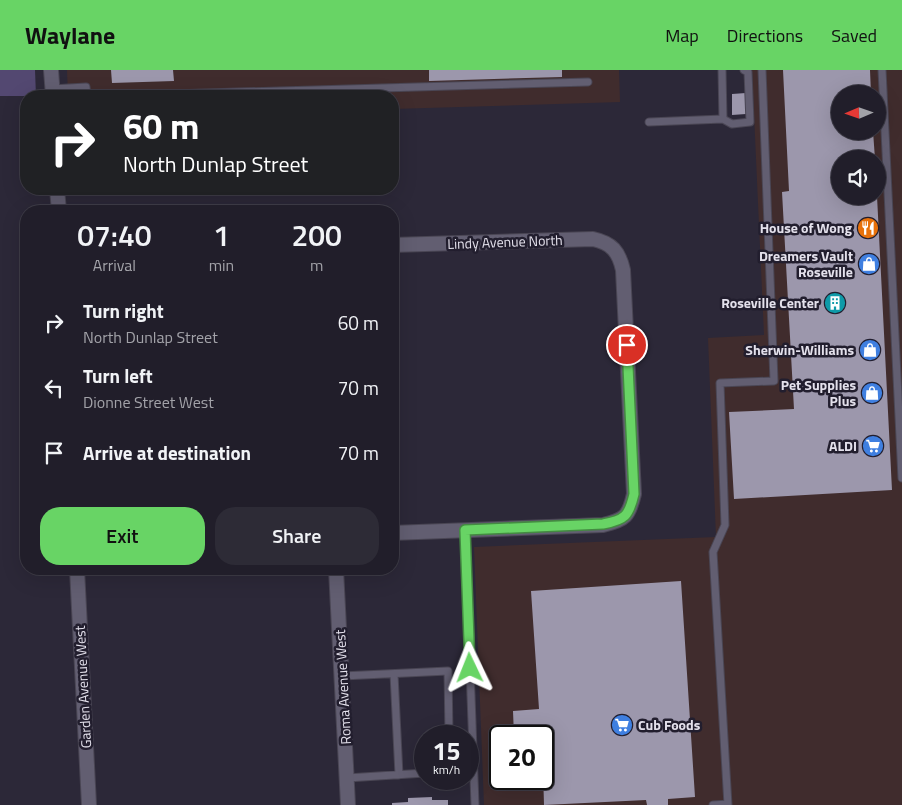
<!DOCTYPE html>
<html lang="en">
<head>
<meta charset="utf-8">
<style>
	body { margin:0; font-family:"Titillium Web",sans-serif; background:#2d2b36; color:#f1f3f6; height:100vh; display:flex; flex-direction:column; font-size:19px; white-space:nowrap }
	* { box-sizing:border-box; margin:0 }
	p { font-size:16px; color:#a2a2a8 }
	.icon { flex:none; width:28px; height:28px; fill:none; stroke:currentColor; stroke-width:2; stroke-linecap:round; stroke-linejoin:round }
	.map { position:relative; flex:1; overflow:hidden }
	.sheet { position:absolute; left:20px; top:135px; width:379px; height:370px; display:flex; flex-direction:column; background:#211e2a; border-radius:20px; box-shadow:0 5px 20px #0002,0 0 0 1px #3e3c47 }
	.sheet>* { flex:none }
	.hud { position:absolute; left:20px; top:20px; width:379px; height:105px; border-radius:20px; box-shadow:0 5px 20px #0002,0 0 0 1px #3e3c47; background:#202124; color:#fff; overflow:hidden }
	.needle { width:32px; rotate:268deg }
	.buttons { position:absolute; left:831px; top:15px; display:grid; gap:10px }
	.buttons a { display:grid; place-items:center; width:55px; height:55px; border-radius:50%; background:#211e2a; box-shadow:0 5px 20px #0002,0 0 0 1px #3e3c47; font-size:25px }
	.speed { position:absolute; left:414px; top:655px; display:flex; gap:10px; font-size:25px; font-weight:700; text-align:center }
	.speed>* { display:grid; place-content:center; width:65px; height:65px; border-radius:50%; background:#211e2a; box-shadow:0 5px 20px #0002,0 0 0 1px #3e3c47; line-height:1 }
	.speed small { font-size:12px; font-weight:400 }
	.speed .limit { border:2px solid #111; border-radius:8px; background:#fff; color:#111 }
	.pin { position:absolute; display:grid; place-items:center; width:42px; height:42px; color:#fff; margin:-21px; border:2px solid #fff; border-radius:50%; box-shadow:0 1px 5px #0007 }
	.me { position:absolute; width:55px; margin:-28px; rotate:358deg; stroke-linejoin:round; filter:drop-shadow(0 0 4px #0008) }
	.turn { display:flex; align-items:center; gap:18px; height:105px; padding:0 20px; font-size:22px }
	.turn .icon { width:65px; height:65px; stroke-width:2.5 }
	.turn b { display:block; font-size:35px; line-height:42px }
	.eta { display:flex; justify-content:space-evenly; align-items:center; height:85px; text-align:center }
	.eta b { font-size:30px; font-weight:600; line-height:35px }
	.cta { display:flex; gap:10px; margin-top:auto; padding:10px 20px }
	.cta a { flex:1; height:58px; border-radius:20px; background:#68d465; color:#111; font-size:20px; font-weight:600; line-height:58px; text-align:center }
	.cta a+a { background:#2d2b36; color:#f1f3f6 }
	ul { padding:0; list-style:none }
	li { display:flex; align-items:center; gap:15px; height:65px; padding:0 20px }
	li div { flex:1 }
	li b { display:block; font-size:19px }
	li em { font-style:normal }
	header { display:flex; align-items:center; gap:30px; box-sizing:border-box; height:70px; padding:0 25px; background:#68d465; color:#111 }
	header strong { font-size:24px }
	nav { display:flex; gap:28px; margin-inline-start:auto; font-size:18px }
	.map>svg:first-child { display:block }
</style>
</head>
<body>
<header>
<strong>Waylane</strong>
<nav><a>Map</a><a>Directions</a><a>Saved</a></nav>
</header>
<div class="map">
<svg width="902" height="735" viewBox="0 0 902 735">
	<rect width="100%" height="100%" fill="#2c2838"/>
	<!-- commercial -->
	<path fill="#402c2d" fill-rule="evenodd" d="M67,0H619L620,32L393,39L392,26H68Z
		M752,0H902V735H484L474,477L716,467L708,268L764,265ZM840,24H878V61H840ZM840,89H878V126H840ZM500,666H542V709H500Z"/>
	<!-- green -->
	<path fill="#534871" d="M0,0H35L36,26H0Z"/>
	<!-- building -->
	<path fill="#9c97ac" d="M111,0H173L174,11L112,13Z
		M429,0H562V7L429,11Z
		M783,0H870L871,24H840V61H873L875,89H840V126H877L892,420L734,429L729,342L794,339L782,122L789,121Z
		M746,23V44L732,45V24Z
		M681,511L695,727L668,729V735H647L646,730L544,735L542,666H514L513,641L539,639L531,521Z
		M432,727V730H448V735H392V733L408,732V728Z"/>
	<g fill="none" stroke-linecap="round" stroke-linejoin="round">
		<!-- service casing -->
		<g stroke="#4a4654" stroke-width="9">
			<path id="service" d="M722,0L723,49
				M882,0L902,408
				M52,19L86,17L87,26
				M104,26L588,12
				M649,52L723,49L732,54L750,52L748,2L744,0
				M465,461L475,735
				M394,604L399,705
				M342,606L448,601L449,666
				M347,708L425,703
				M713,735L728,734
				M728,735L713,482L725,455L720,313L774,311L762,0"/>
		</g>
		<!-- minor casing -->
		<g stroke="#4a4654" stroke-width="16">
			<path id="minor" d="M392,175L593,169C612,173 619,182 623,200L634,424C629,446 625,450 603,455L392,463
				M336,499L348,735"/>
		</g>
		<!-- tertiary casing -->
		<g stroke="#4a4654" stroke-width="16">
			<path id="tertiary" d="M51,0L53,26
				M57,119L59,141
				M77,499L89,735"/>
		</g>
		<!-- service -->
		<use href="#service" stroke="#625e71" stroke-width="7"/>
		<!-- minor -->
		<use href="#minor" stroke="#625e71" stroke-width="14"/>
		<!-- tertiary -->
		<use href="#tertiary" stroke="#625e71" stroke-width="14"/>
	</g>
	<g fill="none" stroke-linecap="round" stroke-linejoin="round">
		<!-- route casing -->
		<g stroke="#448a42" stroke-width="12">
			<path id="route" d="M470,598L465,460L603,454C625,450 629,446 634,424L627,275"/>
		</g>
		<!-- route -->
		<use href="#route" stroke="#68d465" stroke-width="9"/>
	</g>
	<!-- icons -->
	<defs>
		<g id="restaurant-disc" transform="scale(1.125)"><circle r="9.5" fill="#e8710a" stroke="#221e2e"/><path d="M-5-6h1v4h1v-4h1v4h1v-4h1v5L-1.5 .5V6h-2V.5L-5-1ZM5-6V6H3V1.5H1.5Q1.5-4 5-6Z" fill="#fff"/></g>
		<g id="shop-disc" transform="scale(1.125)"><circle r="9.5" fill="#3f7fe0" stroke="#221e2e"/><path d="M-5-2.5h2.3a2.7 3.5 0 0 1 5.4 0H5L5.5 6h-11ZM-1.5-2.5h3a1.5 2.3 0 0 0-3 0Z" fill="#fff"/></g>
		<g id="building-disc" transform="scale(1.125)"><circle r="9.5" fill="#0f9aa8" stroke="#221e2e"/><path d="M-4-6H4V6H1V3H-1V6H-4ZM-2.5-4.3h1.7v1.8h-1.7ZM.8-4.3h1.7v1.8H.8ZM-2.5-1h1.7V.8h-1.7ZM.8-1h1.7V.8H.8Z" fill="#fff"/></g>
		<g id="supermarket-disc" transform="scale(1.125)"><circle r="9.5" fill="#3f7fe0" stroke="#221e2e"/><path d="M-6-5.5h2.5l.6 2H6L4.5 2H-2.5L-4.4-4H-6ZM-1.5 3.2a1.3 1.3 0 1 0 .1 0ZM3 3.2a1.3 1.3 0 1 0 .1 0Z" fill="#fff"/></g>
	</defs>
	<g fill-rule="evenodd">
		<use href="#restaurant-disc" x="868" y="158"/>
		<use href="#shop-disc" x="869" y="194"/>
		<use href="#building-disc" x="835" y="233"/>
		<use href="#shop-disc" x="870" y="280"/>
		<use href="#shop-disc" x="872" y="323"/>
		<use href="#supermarket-disc" x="873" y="376"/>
		<use href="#supermarket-disc" x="622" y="655"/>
	</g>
	<g text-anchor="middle" stroke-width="5" stroke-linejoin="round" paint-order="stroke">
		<!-- poi labels -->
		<g font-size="14" font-weight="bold" fill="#e4e1ec" stroke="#221e2e" text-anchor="end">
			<text x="852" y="163">House of Wong</text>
			<text x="853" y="191">Dreamers Vault<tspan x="853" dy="16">Roseville</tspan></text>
			<text x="819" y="238">Roseville Center</text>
			<text x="854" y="285">Sherwin-Williams</text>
			<text x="856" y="320">Pet Supplies<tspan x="856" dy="16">Plus</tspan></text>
			<text x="857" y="381">ALDI</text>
			<text x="638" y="660" text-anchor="start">Cub Foods</text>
		</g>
		<!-- street labels -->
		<g font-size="14" fill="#e4e1ec" stroke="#221e2e">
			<text transform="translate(505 172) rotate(-2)" y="5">Lindy Avenue North</text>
			<text transform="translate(83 617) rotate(-93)" y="5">Garden Avenue West</text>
			<text transform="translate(343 617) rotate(-93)" y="5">Roma Avenue West</text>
		</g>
	</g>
</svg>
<div class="buttons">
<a><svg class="needle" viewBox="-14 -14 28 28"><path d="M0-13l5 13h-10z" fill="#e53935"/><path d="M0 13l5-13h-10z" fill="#a2a2a8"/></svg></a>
<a><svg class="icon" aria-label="sound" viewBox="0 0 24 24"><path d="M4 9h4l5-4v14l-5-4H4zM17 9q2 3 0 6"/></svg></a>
</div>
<div class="speed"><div>15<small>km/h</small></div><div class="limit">20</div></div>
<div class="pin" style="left:627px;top:275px;background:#d93025"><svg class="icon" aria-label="arrive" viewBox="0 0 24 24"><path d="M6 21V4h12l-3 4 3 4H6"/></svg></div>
<svg class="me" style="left:470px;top:598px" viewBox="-20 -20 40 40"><path d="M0-17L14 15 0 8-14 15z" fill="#68d465" stroke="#fff" stroke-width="4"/></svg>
<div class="hud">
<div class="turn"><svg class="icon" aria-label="right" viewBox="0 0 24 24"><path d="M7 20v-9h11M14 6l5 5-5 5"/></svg><div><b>60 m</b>North Dunlap Street</div></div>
</div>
<section class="sheet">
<div class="eta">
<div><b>07:40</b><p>Arrival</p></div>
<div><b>1</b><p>min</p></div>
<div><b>200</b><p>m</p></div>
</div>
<ul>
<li><svg class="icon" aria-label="right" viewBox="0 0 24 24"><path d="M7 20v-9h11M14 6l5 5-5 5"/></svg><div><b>Turn right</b><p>North Dunlap Street</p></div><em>60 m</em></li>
<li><svg class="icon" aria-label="left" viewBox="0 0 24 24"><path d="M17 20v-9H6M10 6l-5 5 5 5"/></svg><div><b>Turn left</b><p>Dionne Street West</p></div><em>70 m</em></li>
<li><svg class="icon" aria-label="arrive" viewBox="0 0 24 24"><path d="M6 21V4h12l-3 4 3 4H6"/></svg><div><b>Arrive at destination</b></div><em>70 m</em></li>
</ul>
<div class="cta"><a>Exit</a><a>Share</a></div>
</section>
</div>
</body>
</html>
